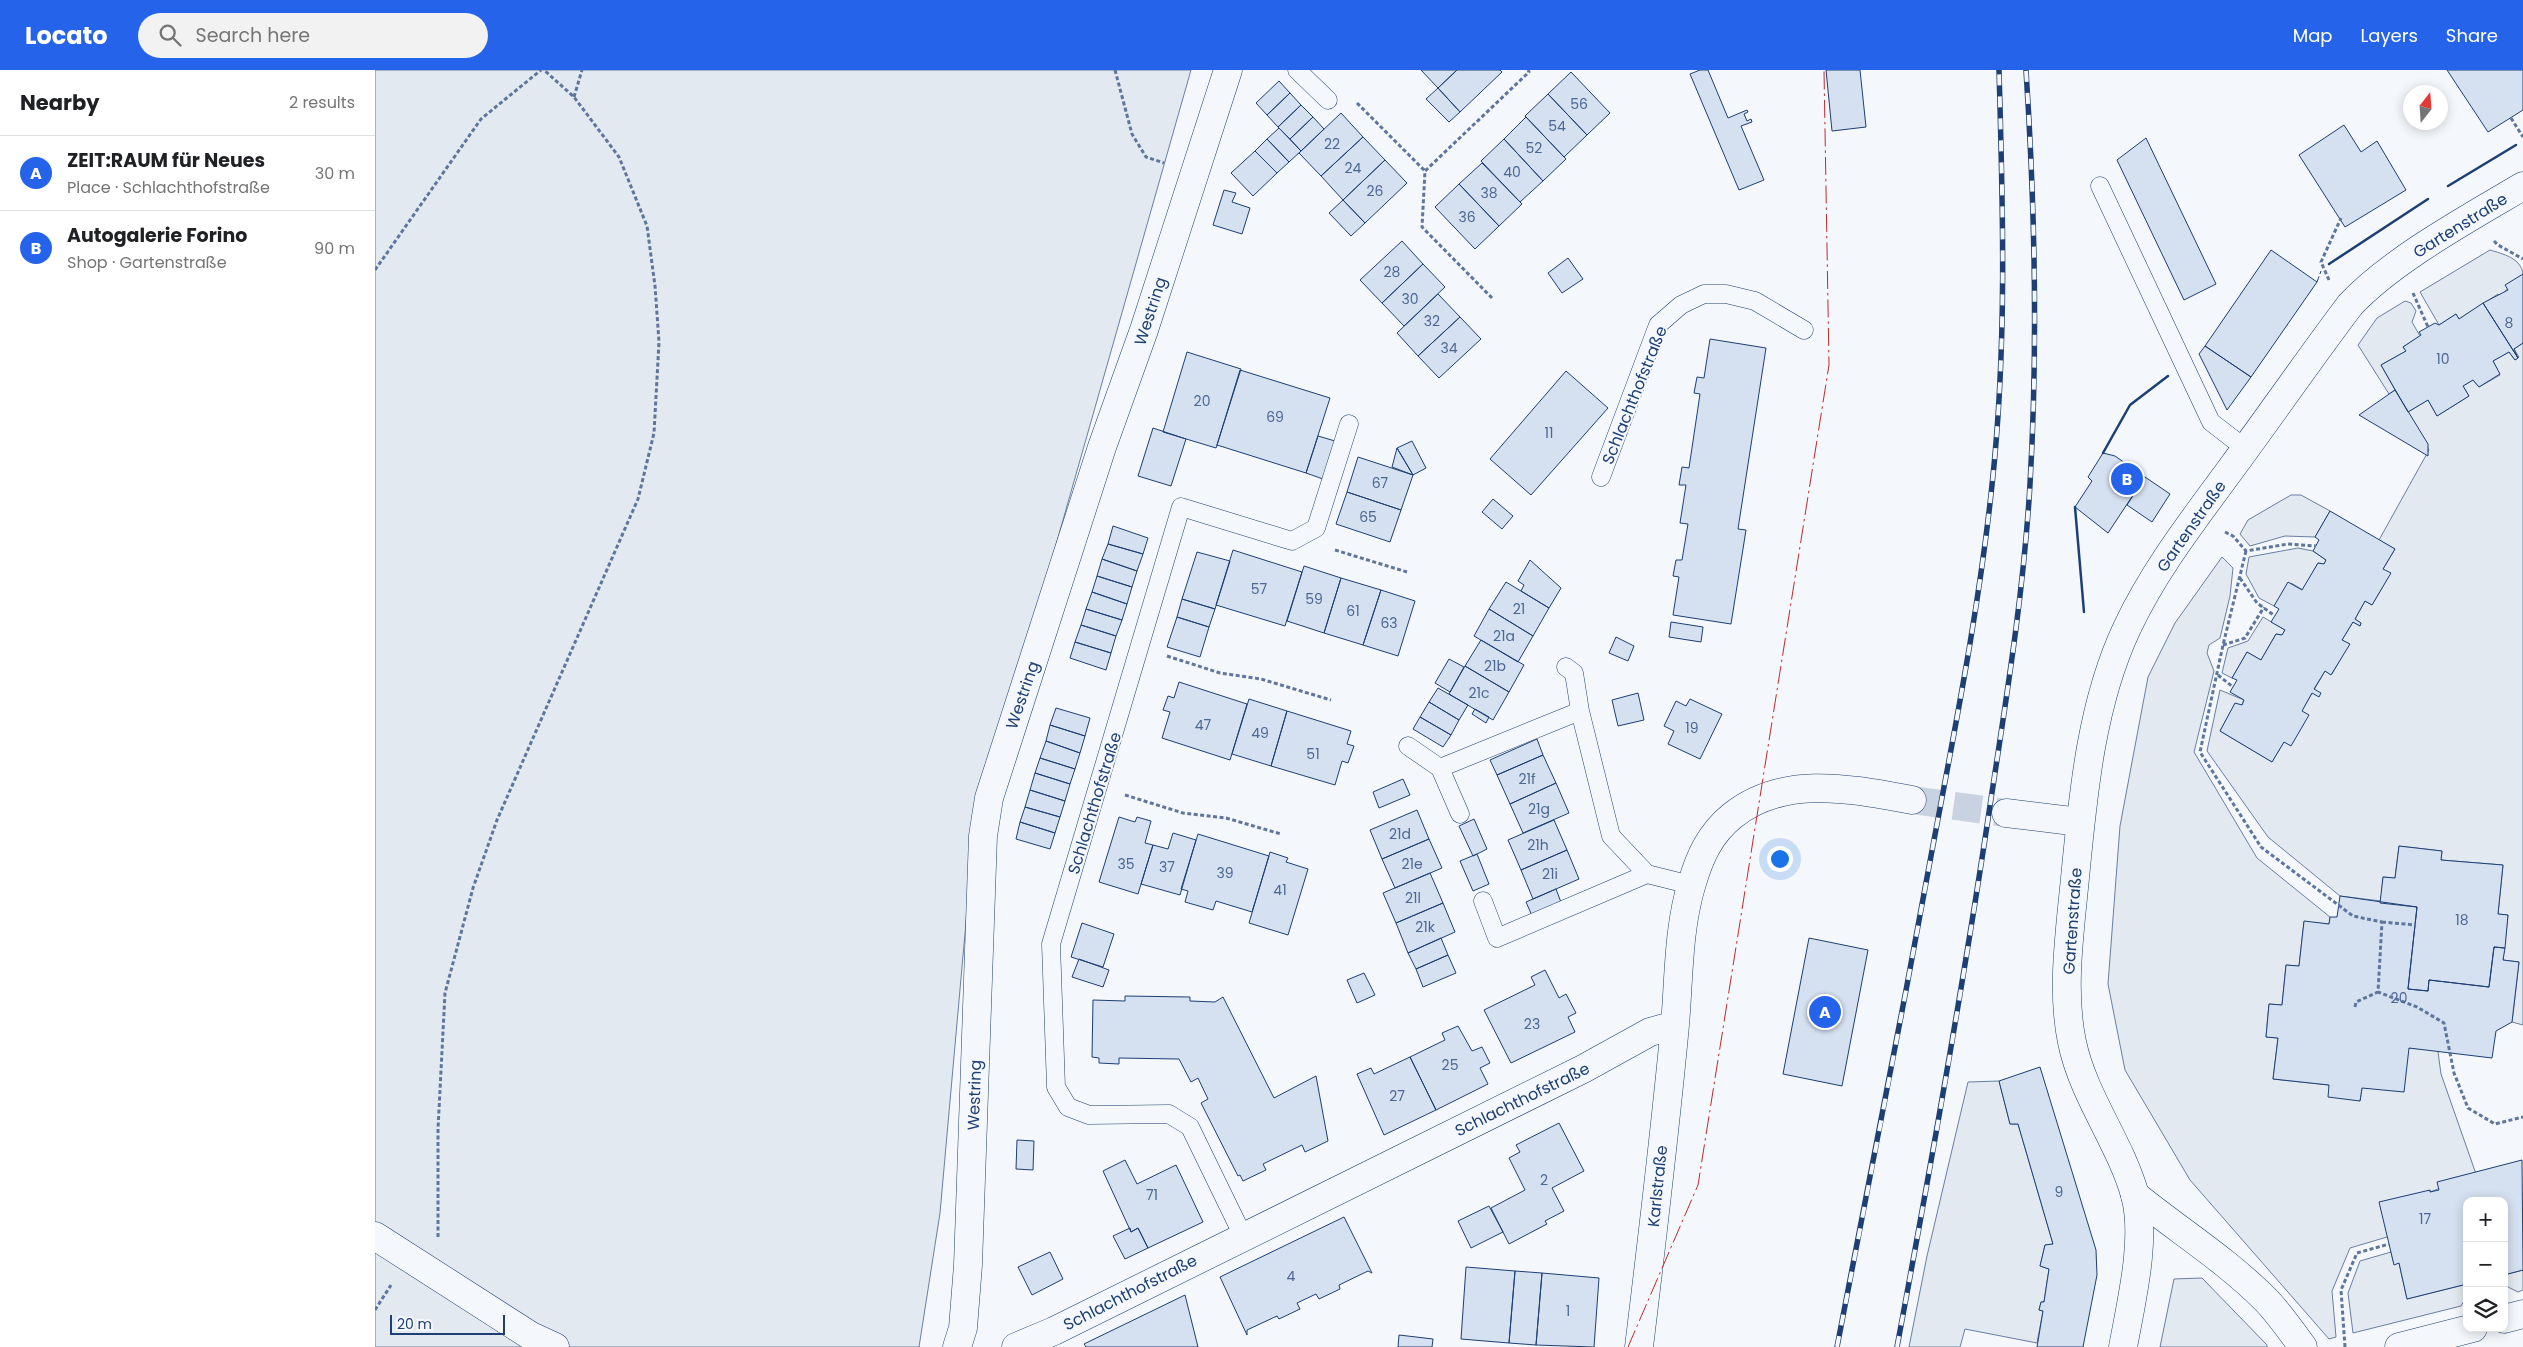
<!DOCTYPE html>
<html lang="en">
<head>
<meta charset="utf-8">
<style>
  :root { --surface:#fff; --page:#f2f2f2; --text:#202124; --muted:#757577; --line:#e0e0e0; --accent:#2563eb }
  body { margin:0; font-family:Poppins,sans-serif; background:var(--page); color:var(--text) }
  .controls { position:absolute; right:15px; bottom:15px; display:grid; overflow:hidden; border-radius:10px; box-shadow:0 2px 12px #0003 }
  .controls button { width:45px; height:45px; display:grid; place-items:center; padding:0; border:0; border-bottom:1px solid var(--line); background:var(--surface); color:var(--text); font:25px sans-serif }
  .compass { position:absolute; left:2028px; top:15px; width:45px; height:45px; border-radius:50%; background:var(--surface); box-shadow:0 2px 12px #0003; rotate:17deg }
  .scale { position:absolute; left:15px; bottom:12px; width:115px; box-sizing:border-box; padding-left:5px; border:2px solid #1d3f73; border-top:0; font-size:14px; line-height:18px; white-space:nowrap; color:#1d3f73; -webkit-text-stroke:4px #f4f7fb; paint-order:stroke }
  .you { position:absolute; left:1404px; top:788px; width:18px; height:18px; margin:-12px; border:4px solid #fff; border-radius:50%; background:#1a73e8; box-shadow:0 0 0 8px #1a73e833 }
  .badge { display:grid; place-items:center; width:32px; height:32px; border-radius:50%; background:var(--accent); color:#fff; font-size:16px; font-weight:700 }
  .pin { position:absolute; translate:-50% -50%; border:2px solid #fff; box-shadow:0 1px 5px #0006 }
  .list { margin:0; padding:0; list-style:none }
  h2 { display:flex; justify-content:space-between; align-items:center; height:65px; margin:0; padding:0 20px; font-size:21px }
  h2 small { font-size:16px; font-weight:400; color:var(--muted) }
  .list li { display:grid; grid-template-columns:32px 1fr auto; gap:15px; align-items:center; box-sizing:border-box; height:75px; padding:0 20px; border-top:1px solid var(--line) }
  .list b { display:block; font-size:19px; white-space:nowrap }
  .list p { margin:0; font-size:16px; white-space:nowrap; color:var(--muted) }
  .list em { font-size:16px; font-style:normal; color:var(--muted) }
  .icon { flex:none; width:28px; height:28px; fill:none; stroke:currentColor; stroke-width:2; stroke-linecap:round; stroke-linejoin:round }
  .map { position:relative; flex:none; width:2148px; height:1277px; overflow:hidden }
  header { display:flex; align-items:center; gap:30px; box-sizing:border-box; height:70px; padding:0 25px; background:var(--accent); color:#fff }
  header strong { font-size:24px }
  nav { display:flex; gap:28px; margin-inline-start:auto; font-size:18px }
  .search { width:350px; height:45px; background:var(--page); display:flex; align-items:center; gap:12px; box-sizing:border-box; padding:0 18px; border-radius:28px; color:var(--muted); font-size:19px }
  main { display:flex }
  aside { flex:1; background:var(--surface) }
  .map>svg:first-child { display:block }
</style>
</head>
<body>
<header>
<strong>Locato</strong>
<div class="search"><svg class="icon" aria-label="search" viewBox="0 0 24 24"><circle cx="10" cy="10" r="6"/><path d="M15 15l6 6"/></svg>Search here</div>
<nav><a>Map</a><a>Layers</a><a>Share</a></nav>
</header>
<main>
<aside>
<h2>Nearby<small>2 results</small></h2>
<ul class="list">
<li><span class="badge">A</span><div><b>ZEIT:RAUM für Neues</b><p>Place · Schlachthofstraße</p></div><em>30 m</em></li>
<li><span class="badge">B</span><div><b>Autogalerie Forino</b><p>Shop · Gartenstraße</p></div><em>90 m</em></li>
</ul>
</aside>
<div class="map">
<svg width="2148" height="1277" viewBox="0 0 2148 1277">
  <rect width="100%" height="100%" fill="#f4f7fb"/>
  <path fill="#e3e9f0" stroke="#687fa3" d="M0,0H816L599,763L565,1143L544,1277H0Z
    M2115,180C2128,184 2146,188 2148,204L2125,226L2123,224L2084,249L2081,244L2064,255L2045,222Z
    M2030,231L2036,233L2041,241L2037,252L2045,266L2028,277L2031,281L2006,295L2020,320L2014,324L1983,275L2002,248Z
    M2148,273V955L2137,952L2144,892L2128,890L2133,845L2123,844L2128,795L2066,790L2067,781L2024,776L2020,808L2008,807L2006,831L1965,826L1893,767L1832,681L1845,620L1869,630L1867,635L1860,634L1845,661L1897,692L1950,601L1957,604L1974,574L1967,570L1978,552L1985,556L1986,553L1980,549L1990,531L1997,535L2015,504L2008,499L2020,479L2004,470L2054,380L2033,342L2053,330L2062,346L2094,326L2088,316L2098,310L2104,317L2125,305L2118,291L2134,282L2140,290L2144,287L2139,279Z
    M1916,425H1926L1955,441L1940,467L1910,466L1875,476L1865,464L1873,450Z
    M1923,478L1938,481L1951,490L1949,494L1943,493L1928,520L1916,513L1899,536L1884,528L1871,504L1874,487Z
    M1847,487L1858,498L1855,526L1845,568L1834,575L1832,583L1839,601L1819,682L1882,788L1955,847L1954,854L1929,852L1924,896L1911,895L1907,935L1894,934L1891,967L1903,968L1898,1009L1954,1015L1985,1031L1987,1018L2034,978L2046,979L2060,960L2066,1004L2101,1104L2055,1122V1120L2012,1167L1975,1178L1957,1221L1961,1267L1954,1269L1815,1110L1750,1000L1733,914L1745,756L1773,607L1800,553Z
    M1888,547L1910,560L1907,565L1901,564L1886,590L1872,582L1857,608L1847,603L1853,578L1873,571Z
    M1624,1011L1635,1054H1643L1678,1174L1670,1175L1665,1196L1674,1199L1669,1232H1666L1664,1240L1668,1241L1662,1273L1590,1259L1585,1277H1534L1552,1186L1593,1012Z
    M2016,1182L2019,1194L2024,1193L2032,1229L2092,1214V1226L2086,1236L1978,1263L1973,1223L1985,1191Z
    M2148,1200V1220L2143,1222L2129,1215V1205Z
    M1827,1208L1892,1275V1277H1785L1799,1209Z"/>
  <path fill="#d5e0f0" stroke="#1d3f73" d="M1046,0H1082L1063,18Z
    M1082,0H1125L1127,2L1085,42L1063,18Z
    M1325,0H1333L1353,48L1372,40L1373,42L1369,44L1372,51L1376,49L1377,52L1366,56L1389,110L1364,120L1315,4Z
    M1451,0H1485L1491,57L1457,61Z
    M2072,0H2148V40L2113,62Z
    M1196,2L1235,43L1212,65L1173,24Z
    M904,11L915,23L892,45L881,33Z
    M1063,18L1085,42L1074,52L1051,29Z
    M915,23L926,35L903,57L892,45Z
    M1173,24L1212,65L1189,87L1150,46Z
    M926,35L938,47L915,69L903,57Z
    M966,43L988,67L946,106L924,83Z
    M938,47L949,59L926,81L915,69Z
    M1151,47L1191,89L1168,111L1129,69Z
    M1969,55L1986,82L2002,71L2031,120L1970,157L1924,85Z
    M904,58L926,81L914,92L892,69Z
    M988,67L1010,90L968,130L946,106Z
    M1771,68L1841,214L1809,230L1742,90Z
    M892,69L914,92L902,103L880,81Z
    M1129,69L1168,111L1145,132L1106,91Z
    M880,81L902,103L878,126L856,103Z
    M1010,90L1032,113L990,153L968,130Z
    M1107,93L1147,134L1124,156L1084,114Z
    M1084,114L1124,156L1100,179L1060,137Z
    M849,120L861,123L857,132L875,138L867,164L838,155Z
    M968,130L990,153L976,166L954,143Z
    M1027,171L1048,194L1007,233L985,210Z
    M1896,180L1942,212L1876,307L1830,276Z
    M1193,188L1208,209L1187,223L1173,203Z
    M1048,194L1070,217L1029,256L1007,233Z
    M2148,204V273L2139,279L2143,288L2108,233L2133,220L2130,215Z
    M1063,224L1085,247L1043,286L1022,263Z
    M2108,233L2143,288L2140,290L2134,282L2118,291L2125,304L2104,317L2098,310L2088,316L2094,326L2062,346L2053,330L2033,342L2006,295L2031,281L2028,277L2046,265L2044,262L2060,253L2064,255L2081,244L2084,249Z
    M1085,247L1106,269L1064,308L1043,286Z
    M1335,269L1391,278L1363,459L1371,460L1356,554L1298,545L1304,507L1298,506L1301,490H1307L1313,454L1305,453L1311,415H1304L1307,397L1314,398L1325,324L1319,323L1322,307L1329,308Z
    M1830,276L1876,307L1852,340L1824,284Z
    M812,282L866,299L841,378L788,362Z
    M865,300L955,328L931,403L842,375Z
    M1191,301L1233,338L1156,425L1115,389Z
    M2020,320L2053,374V386L1984,345Z
    M778,358L811,369L796,416L763,406Z
    M943,366L960,371L948,409L931,403Z
    M1037,371L1051,398L1038,405L1022,378Z
    M1022,378L1038,405L1017,397Z
    M1728,383L1740,386L1770,407L1733,463L1700,437L1717,411L1713,407Z
    M983,387L1038,405L1026,440L972,422Z
    M1770,407L1795,424L1777,452L1752,435Z
    M972,422L1026,440L1015,472L961,454Z
    M1118,429L1138,446L1127,459L1107,442Z
    M1955,441L2020,479L2008,499L2016,503L1997,535L1990,531L1980,549L1986,553L1985,556L1978,552L1967,570L1975,574L1956,605L1950,601L1939,619L1946,623L1944,627L1937,623L1927,641L1934,645L1916,676L1909,672L1897,692L1845,661L1860,633L1867,635L1869,630L1855,622L1862,610L1857,608L1872,582L1886,590L1901,564L1907,565L1910,560L1896,552L1904,539L1899,536L1913,512L1927,520L1943,493L1949,494L1951,490L1938,481L1944,470L1940,467Z
    M738,456L773,468L768,484L733,474Z
    M733,474L768,484L762,501L727,489Z
    M858,480L927,502L910,556L841,535Z
    M822,482L855,491L840,539L807,529Z
    M727,489L762,501L757,517L722,506Z
    M1155,490L1186,518L1174,538L1146,521L1149,515L1143,511Z
    M929,496L966,508L949,563L912,551Z
    M722,506L757,517L752,534L717,522Z
    M966,508L1006,520L988,575L949,563Z
    M1131,512L1174,538L1158,566L1114,539Z
    M1006,520L1040,531L1023,586L988,575Z
    M717,522L752,534L747,550L711,539Z
    M807,529L840,539L834,557L802,547Z
    M711,539L747,550L741,566L706,555Z
    M1114,539L1158,566L1143,592L1099,566Z
    M802,547L834,557L825,587L792,577Z
    M1296,552L1328,557L1326,572L1294,567Z
    M706,555L741,566L736,583L700,572Z
    M1241,567L1259,576L1253,591L1234,583Z
    M1106,570L1149,595L1134,622L1090,596Z
    M700,572L736,583L731,600L695,588Z
    M1074,589L1089,597L1075,622L1060,613Z
    M1090,596L1134,622L1118,650L1074,624Z
    M804,612L872,634L855,690L787,668L795,642L788,640L793,626L799,628Z
    M1063,618L1093,635L1084,650L1054,632Z
    M1263,623L1269,650L1243,656L1237,630Z
    M874,629L912,641L896,696L857,684Z
    M1315,629L1347,644L1325,689L1293,674L1299,661L1289,656L1301,631L1311,636Z
    M1054,632L1084,650L1076,665L1045,647Z
    M681,638L715,648L710,666L675,655Z
    M1100,639L1114,647L1111,653L1097,644Z
    M912,641L976,661L972,674L979,676L973,693L967,691L960,715L896,696Z
    M1045,647L1076,665L1068,677L1038,659Z
    M675,655L710,666L705,683L671,671Z
    M1162,669L1168,685L1122,705L1115,690Z
    M671,671L705,683L700,699L665,688Z
    M1168,685L1181,713L1135,734L1122,705Z
    M665,688L700,699L695,714L660,703Z
    M660,703L695,714L690,731L655,720Z
    M1028,709L1035,725L1004,738L998,722Z
    M1181,713L1194,743L1148,763L1135,734Z
    M655,720L690,731L685,747L650,737Z
    M650,737L685,747L680,763L645,752Z
    M1042,740L1054,769L1007,789L995,760Z
    M744,747L760,752L762,747L776,751L770,773L778,775L763,824L724,812Z
    M1099,749L1112,779L1098,786L1084,756Z
    M1179,750L1192,780L1146,800L1133,770Z
    M645,752L680,763L675,779L641,769Z
    M798,763L821,770L805,825L766,814L778,775L793,779Z
    M823,764L894,786L877,842L841,831L838,840L810,832L813,821L806,819Z
    M1054,769L1067,798L1020,818L1007,789Z
    M2024,776L2067,781L2066,790L2128,795L2123,844L2133,845L2130,878L2119,877L2114,917L2054,910L2053,921L2033,919L2042,837L2005,833L2008,807L2020,808Z
    M1192,780L1204,809L1158,829L1146,800Z
    M895,782L913,788L911,792L933,799L913,865L874,853Z
    M1102,784L1114,814L1098,821L1085,791Z
    M1055,803L1068,833L1021,853L1008,823Z
    M1181,819L1187,835L1158,848L1151,832Z
    M1965,826L2042,837L2033,919L2053,921L2054,910L2114,917L2119,877L2130,878L2128,890L2144,892L2137,952L2121,961L2117,988L2034,978L2029,1022L1987,1018L1985,1031L1953,1027L1954,1015L1898,1009L1903,968L1891,967L1894,934L1907,935L1911,895L1924,896L1929,851L1954,854L1955,847H1962Z
    M1068,833L1080,862L1033,883L1021,853Z
    M707,853L739,864L728,897L696,887Z
    M1066,868L1073,885L1041,899L1033,883Z
    M1434,868L1493,880L1467,1016L1408,1004Z
    M1073,885L1081,903L1048,917L1041,899Z
    M704,889L734,900L728,917L697,907Z
    M1170,900L1184,928L1191,924L1201,943L1193,947L1200,962L1136,993L1109,940L1160,915L1156,907Z
    M989,903L1000,925L982,933L972,910Z
    M750,926L815,927V931L840,932L848,927L899,1028L941,1006L953,1071L930,1082L927,1075L888,1094L891,1100L868,1111L865,1105L863,1106L826,1033L833,1029L823,1008L816,1012L804,989L744,988V994L724,993V988L717,987L718,930L750,931Z
    M1083,956L1097,981L1107,977L1115,993L1105,998L1113,1014L1061,1040L1035,987L1070,970L1067,963Z
    M1035,987L1061,1040L1009,1065L982,1004L996,998L999,1004Z
    M1665,997L1721,1180L1722,1205L1708,1277H1662L1668,1241L1664,1240L1666,1232H1669L1674,1199L1665,1196L1670,1175L1678,1174L1643,1054H1635L1624,1011Z
    M1184,1053L1209,1101L1177,1118L1189,1141L1170,1151L1172,1154L1134,1174L1116,1138L1150,1120L1134,1088L1145,1082L1141,1075Z
    M642,1070L659,1071L658,1100L641,1099Z
    M750,1090L762,1114L801,1095L828,1152L773,1178L763,1158L756,1162L728,1101Z
    M2147,1090L2148,1200L2129,1205V1131H2092V1214L2032,1229L2024,1193L2019,1195L2004,1132L2055,1120V1122L2064,1120L2062,1112Z
    M1114,1136L1128,1162L1096,1178L1083,1151Z
    M969,1147L997,1203L993,1201L964,1215L965,1219L944,1229L941,1224L922,1233L925,1239L904,1249L902,1246L872,1260V1265L845,1207Z
    M755,1158L756,1162L763,1158L773,1178L750,1189L738,1166Z
    M675,1182L688,1209L657,1225L643,1197Z
    M1091,1197L1140,1201L1134,1273L1086,1269Z
    M1140,1201L1167,1203L1161,1275L1134,1273Z
    M1167,1203L1224,1208L1219,1277L1161,1275Z
    M810,1225L823,1277H711L709,1274Z
    M1024,1265L1058,1269L1057,1277H1023Z"/>
  <g fill="none" stroke-linecap="round" stroke-linejoin="round">
    <path stroke="#c9d2e0" stroke-width="28" stroke-dasharray="28 14" stroke-linecap="butt" d="M1537,730L1631,743"/>
    <defs>
      <path id="service" d="M922,0L953,30
        M1725,116L1836,352L1871,379
        M1226,407L1283,255L1306,235L1329,224H1351L1380,231L1429,260
        M1191,597L1199,603L1205,641
        M1033,676L1065,698
        M1085,744L1065,698L1205,641L1236,766L1272,804
        M1108,831L1122,868L1272,804L1316,815
        M868,1166L815,1057L794,1044L714,1045L693,1037L681,1017L676,874L806,437L917,471L941,458L974,354"/>
      <path id="minor" d="M1631,743L1705,752
        M1760,1125C1803,1160 1850,1189 1890,1229C1904,1243 1916,1261 1928,1277
        M0,1166L156,1266L180,1277
        M2129,1249L2148,1244
        M582,1277L588,1258L593,1195L608,766L614,728L727,377L769,260L853,0
        M641,1277L679,1261L1208,999L1275,962L1300,955
        M1264,1277C1277,1170 1290,1062 1300,955C1304,908 1303,858 1317,813C1325,786 1335,764 1357,746C1409,704 1476,719 1537,730
        M2024,1277L2098,1258"/>
      <path id="tertiary" d="M1748,1277C1756,1233 1772,1168 1760,1125C1745,1072 1708,1026 1697,972C1686,920 1695,861 1700,808C1708,725 1716,634 1752,558C1779,500 1820,448 1858,396C1897,343 1935,288 1975,235C2017,190 2094,148 2148,116"/>
    </defs>
    <use href="#service" stroke="#1d3f73" stroke-width="19"/>
    <use href="#minor" stroke="#1d3f73" stroke-width="29"/>
    <use href="#tertiary" stroke="#1d3f73" stroke-width="29"/>
    <path stroke="#5e769c" stroke-width="3" stroke-dasharray="4 2.5" stroke-linecap="butt" d="M740,0L757,64L771,87L789,93
      M199,27L207,0
      M982,33L1050,101
      M2136,48L2148,67
      M2119,171L2123,175L2148,189
      M0,200L106,49L166,0
      M1954,210L1946,192L1966,148
      M2038,223L2053,257
      M1117,228L1047,157L1050,101L1154,2L1153,0
      M1850,462L1858,466L1871,481L1913,474L1941,476
      M960,480L1032,502
      M1871,481L1848,575L1825,682L1886,777L1978,846L2007,852L2003,922L2042,937L2069,953L2079,1003L2093,1038L2120,1054L2148,1047
      M1865,508L1882,533L1900,546
      M1848,575L1870,568L1889,537
      M792,586L845,603L886,609L956,630
      M1843,605L1858,617
      M750,725L808,743L851,748L906,764
      M2007,852L2041,855
      M1980,937L1981,932L2003,922
      M63,1167V1059L70,923L98,818L122,750L263,429L279,363L284,272L280,216L272,156L244,87L199,27L169,0
      M0,1240L16,1215
      M1970,1277L1966,1220L1982,1183L2014,1174"/>
    <use href="#service" stroke="#f4f7fb" stroke-width="18"/>
    <use href="#minor" stroke="#f4f7fb" stroke-width="28"/>
    <use href="#tertiary" stroke="#f4f7fb" stroke-width="28"/>
    <defs>
      <path id="rail" d="M1462,1277C1494,1114 1526,950 1556,786C1579,663 1604,540 1617,415C1632,278 1628,138 1624,0
        M1522,1277C1556,1095 1589,912 1616,729C1632,624 1649,519 1655,414C1663,276 1660,138 1651,0"/>
    </defs>
    <use href="#rail" stroke="#1d3f73" stroke-width="5.5"/>
    <use href="#rail" stroke="#f4f7fb" stroke-width="4" stroke-dasharray="11" stroke-linecap="butt"/>
    <path stroke="#1d3f73" stroke-width="1" stroke-dasharray="6 2.5" stroke-linecap="butt" d="M1942,212L1946,201"/>
    <path stroke="#1d3f73" stroke-width="2.5" d="M2073,116L2141,75
      M1954,194L2053,129
      M1728,383L1755,335L1793,306
      M1700,437L1709,542"/>
    <path stroke="#c62828" stroke-width="1" stroke-dasharray="18 4 2.5 4" stroke-linecap="butt" d="M1253,1277L1323,1115L1454,295L1449,0"/>
  </g>
  <g text-anchor="middle" stroke-width="4" stroke-linejoin="round" paint-order="stroke">
    <g font-size="14" fill="#4b6792">
      <text x="1204" y="39">56</text>
      <text x="1182" y="61">54</text>
      <text x="957" y="79">22</text>
      <text x="1159" y="83">52</text>
      <text x="978" y="103">24</text>
      <text x="1137" y="107">40</text>
      <text x="1000" y="126">26</text>
      <text x="1114" y="128">38</text>
      <text x="1092" y="152">36</text>
      <text x="1017" y="207">28</text>
      <text x="1035" y="234">30</text>
      <text x="1057" y="256">32</text>
      <text x="2134" y="258">8</text>
      <text x="1074" y="283">34</text>
      <text x="2068" y="294">10</text>
      <text x="827" y="336">20</text>
      <text x="900" y="352">69</text>
      <text x="1174" y="368">11</text>
      <text x="1005" y="418">67</text>
      <text x="993" y="452">65</text>
      <text x="884" y="524">57</text>
      <text x="939" y="534">59</text>
      <text x="1144" y="544">21</text>
      <text x="978" y="546">61</text>
      <text x="1014" y="558">63</text>
      <text x="1129" y="571">21a</text>
      <text x="1120" y="601">21b</text>
      <text x="1104" y="628">21c</text>
      <text x="828" y="660">47</text>
      <text x="1317" y="663">19</text>
      <text x="885" y="668">49</text>
      <text x="938" y="689">51</text>
      <text x="1152" y="714">21f</text>
      <text x="1164" y="744">21g</text>
      <text x="1025" y="769">21d</text>
      <text x="1163" y="780">21h</text>
      <text x="751" y="799">35</text>
      <text x="1037" y="799">21e</text>
      <text x="792" y="802">37</text>
      <text x="850" y="808">39</text>
      <text x="1175" y="809">21i</text>
      <text x="905" y="825">41</text>
      <text x="1038" y="833">21l</text>
      <text x="2087" y="855">18</text>
      <text x="1050" y="862">21k</text>
      <text x="2024" y="933">20</text>
      <text x="1157" y="959">23</text>
      <text x="1075" y="1000">25</text>
      <text x="1022" y="1031">27</text>
      <text x="1169" y="1115">2</text>
      <text x="1684" y="1127">9</text>
      <text x="777" y="1130">71</text>
      <text x="2050" y="1154">17</text>
      <text x="916" y="1211">4</text>
      <text x="1193" y="1246">1</text>
    </g>
    <g font-size="16" fill="#1d3f73" stroke="#f4f7fb">
      <text transform="translate(2085 155) rotate(-32)" y="6">Gartenstraße</text>
      <text transform="translate(775 241) rotate(-72)" y="6">Westring</text>
      <text transform="translate(1259 325) rotate(-68)" y="6">Schlachthofstraße</text>
      <text transform="translate(1816 456) rotate(-55)" y="6">Gartenstraße</text>
      <text transform="translate(647 625) rotate(-71)" y="6">Westring</text>
      <text transform="translate(719 733) rotate(-73)" y="6">Schlachthofstraße</text>
      <text transform="translate(1697 851) rotate(-86)" y="6">Gartenstraße</text>
      <text transform="translate(599 1025) rotate(-88)" y="6">Westring</text>
      <text transform="translate(1147 1029) rotate(-26)" y="6">Schlachthofstraße</text>
      <text transform="translate(1282 1116) rotate(-84)" y="6">Karlstraße</text>
      <text transform="translate(755 1222) rotate(-27)" y="6">Schlachthofstraße</text>
    </g>
  </g>
</svg>
<div class="controls">
<button>+</button>
<button>−</button>
<button><svg class="icon" aria-label="layers" viewBox="0 0 24 24"><path d="M12 4l9 5-9 5-9-5zM3 14l9 5 9-5"/></svg></button>
</div>
<svg class="compass" viewBox="-18 -18 36 36"><path d="M0-13l5 13h-10z" fill="#e53935"/><path d="M0 13l5-13h-10z" fill="#757577"/></svg>
<div class="scale">20 m</div>
<div class="you"></div>
<div class="pin badge" style="left:1450px;top:942px">A</div>
<div class="pin badge" style="left:1752px;top:409px">B</div>
</div>
</main>
</body>
</html>
